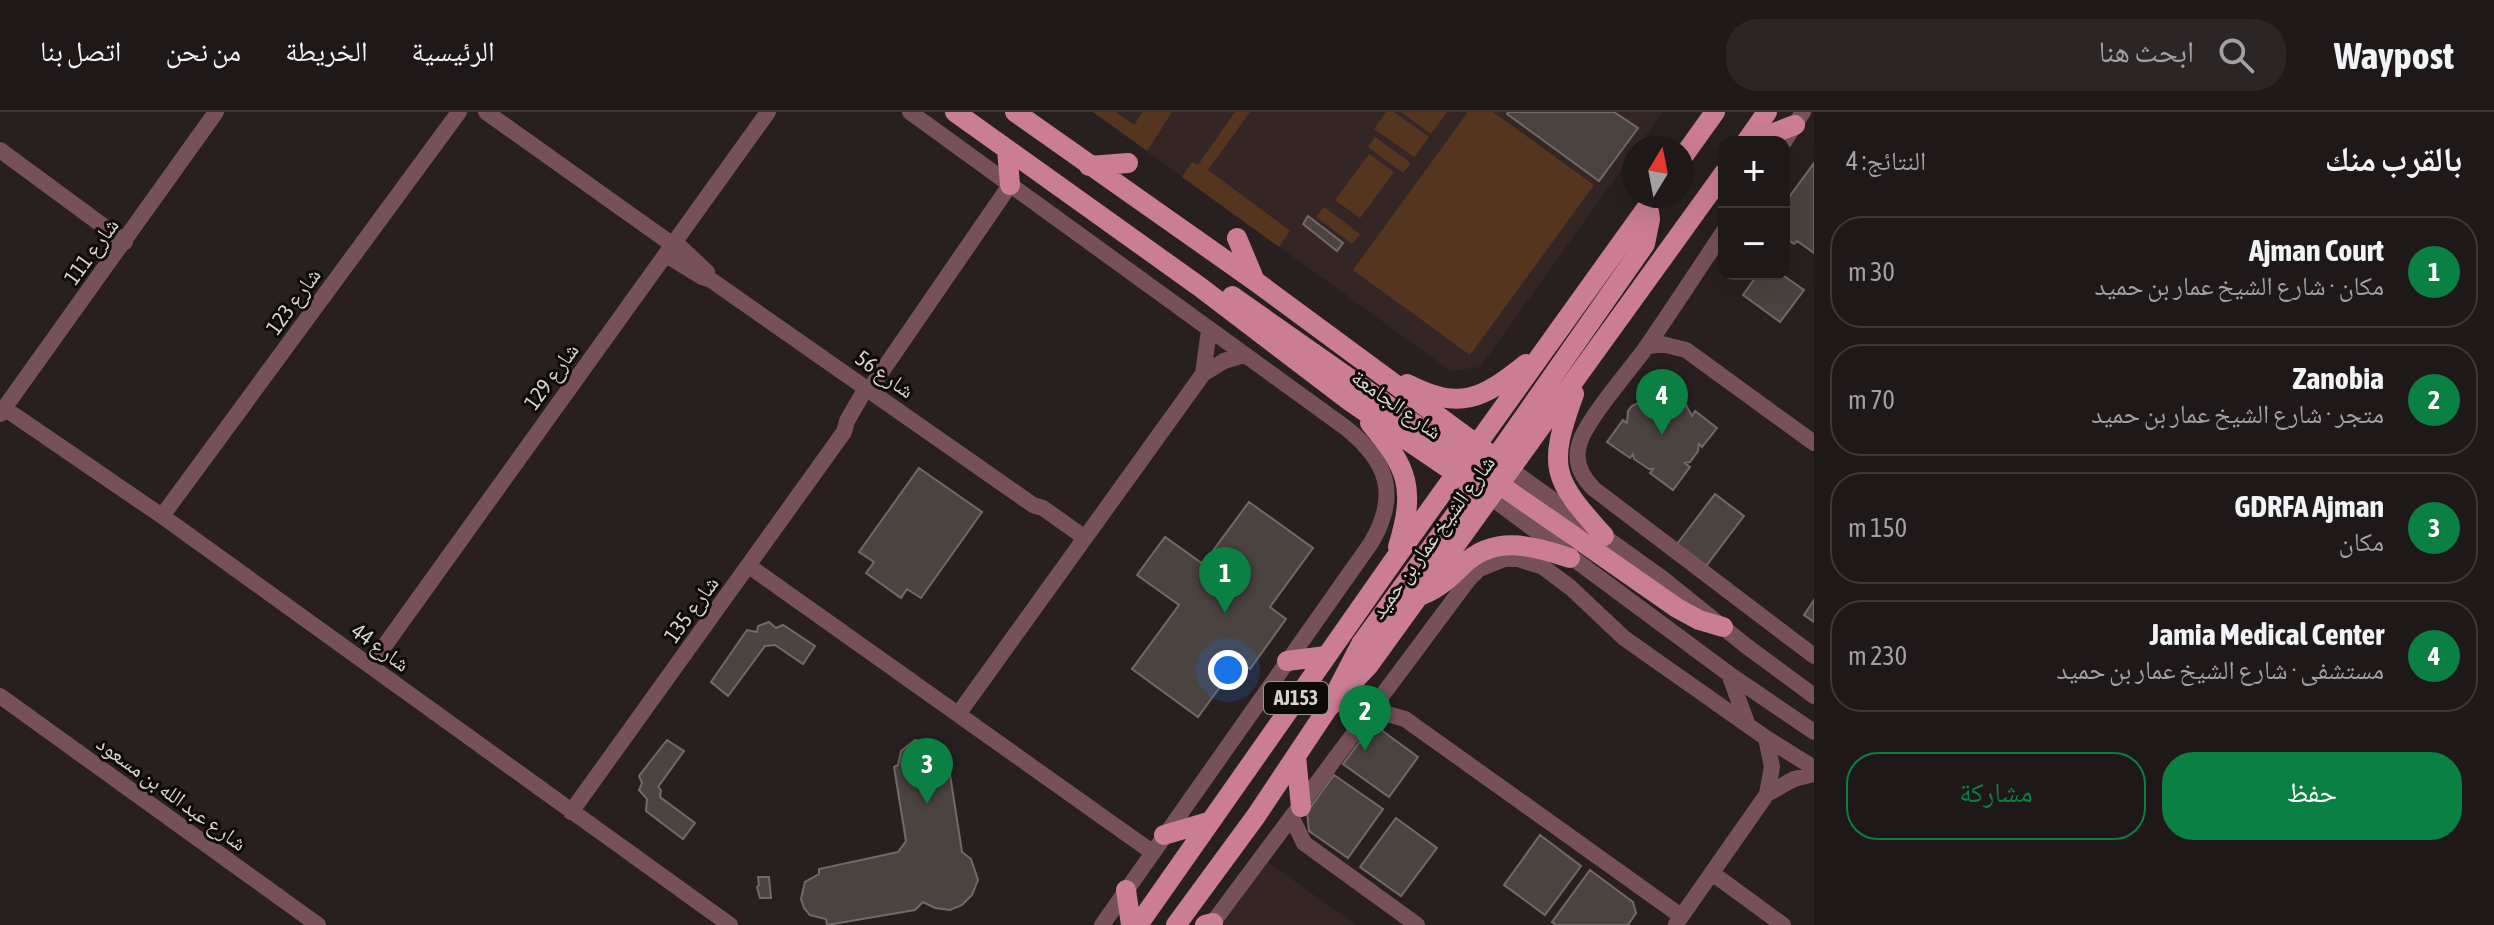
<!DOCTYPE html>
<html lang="ar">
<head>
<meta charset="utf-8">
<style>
  :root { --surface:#1e1818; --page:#2b2525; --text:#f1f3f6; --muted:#a1a0a2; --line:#3c3737; --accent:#0b8043 }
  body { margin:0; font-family:"Asap Condensed","Noto Naskh Arabic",sans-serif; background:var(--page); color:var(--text); direction:rtl }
  .controls { position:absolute; right:24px; top:24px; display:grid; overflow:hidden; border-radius:16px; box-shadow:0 8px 32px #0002 }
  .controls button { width:72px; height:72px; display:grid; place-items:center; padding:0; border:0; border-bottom:2px solid var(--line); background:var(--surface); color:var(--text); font:40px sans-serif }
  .compass { position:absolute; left:1622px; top:24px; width:72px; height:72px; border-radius:50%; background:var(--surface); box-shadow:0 8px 32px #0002; rotate:10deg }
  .you { position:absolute; left:1228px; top:558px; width:28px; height:28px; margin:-20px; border:6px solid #fff; border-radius:50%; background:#1a73e8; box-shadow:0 0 0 12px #1a73e833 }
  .badge { display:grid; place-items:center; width:52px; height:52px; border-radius:50%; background:var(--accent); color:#fff; font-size:26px; font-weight:700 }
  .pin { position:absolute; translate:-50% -66px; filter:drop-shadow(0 2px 4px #0008) }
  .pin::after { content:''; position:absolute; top:42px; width:28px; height:24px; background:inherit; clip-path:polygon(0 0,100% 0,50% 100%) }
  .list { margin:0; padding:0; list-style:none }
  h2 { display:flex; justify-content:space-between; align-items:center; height:104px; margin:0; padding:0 32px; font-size:34px }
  h2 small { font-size:26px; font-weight:400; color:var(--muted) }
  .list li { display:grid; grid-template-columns:52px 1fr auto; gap:24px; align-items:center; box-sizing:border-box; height:112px; margin:0 16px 16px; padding:0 16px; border:2px solid var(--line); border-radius:32px }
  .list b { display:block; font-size:30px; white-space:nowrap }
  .list p { margin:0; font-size:26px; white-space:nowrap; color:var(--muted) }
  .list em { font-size:26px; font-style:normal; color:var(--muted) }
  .actions { display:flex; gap:16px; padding:24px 32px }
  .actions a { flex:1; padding:18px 0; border:2px solid var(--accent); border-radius:32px; text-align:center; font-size:28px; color:var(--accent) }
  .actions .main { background:var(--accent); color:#fff }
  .icon { flex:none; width:44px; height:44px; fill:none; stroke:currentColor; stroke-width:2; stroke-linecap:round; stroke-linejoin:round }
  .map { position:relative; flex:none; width:1814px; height:813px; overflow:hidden; direction:ltr }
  header { display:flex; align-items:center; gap:48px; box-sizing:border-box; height:112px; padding:0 40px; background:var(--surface); border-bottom:2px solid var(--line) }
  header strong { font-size:38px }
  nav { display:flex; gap:44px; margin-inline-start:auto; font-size:28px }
  .search { width:560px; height:72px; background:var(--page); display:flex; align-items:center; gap:20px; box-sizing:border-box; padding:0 28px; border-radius:32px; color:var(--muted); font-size:30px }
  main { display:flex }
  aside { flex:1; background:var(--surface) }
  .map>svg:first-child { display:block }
</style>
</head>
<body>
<header>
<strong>Waypost</strong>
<div class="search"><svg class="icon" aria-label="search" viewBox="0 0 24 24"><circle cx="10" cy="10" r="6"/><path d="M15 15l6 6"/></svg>ابحث هنا</div>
<nav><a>الرئيسية</a><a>الخريطة</a><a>من نحن</a><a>اتصل بنا</a></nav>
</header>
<main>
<aside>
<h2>بالقرب منك<small>النتائج: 4</small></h2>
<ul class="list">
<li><span class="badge">1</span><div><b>Ajman Court</b><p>مكان · شارع الشيخ عمار بن حميد</p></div><em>30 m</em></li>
<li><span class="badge">2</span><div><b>Zanobia</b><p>متجر · شارع الشيخ عمار بن حميد</p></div><em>70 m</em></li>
<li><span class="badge">3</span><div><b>GDRFA Ajman</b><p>مكان</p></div><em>150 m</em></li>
<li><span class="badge">4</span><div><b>Jamia Medical Center</b><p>مستشفى · شارع الشيخ عمار بن حميد</p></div><em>230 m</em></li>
</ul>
<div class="actions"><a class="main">حفظ</a><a>مشاركة</a></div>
</aside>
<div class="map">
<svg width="1814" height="813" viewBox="0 0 1814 813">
  <rect width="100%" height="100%" fill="#282020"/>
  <path fill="#352626" d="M1093,0H1663L1637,36H1634V40L1480,255L1451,259Z
    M1266,749L1356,813H1219Z"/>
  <path fill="#54361f" d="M1093,0H1116L1134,13L1143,0H1172L1147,39Z
    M1235,0H1250L1208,58L1290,119L1279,135L1182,65L1192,50L1198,53Z
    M1386,0H1394L1429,25L1414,45L1374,17Z
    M1401,0H1447L1431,22Z
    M1468,0H1493L1594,73L1470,243L1353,158Z
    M1375,25L1411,51L1403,61L1368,35Z
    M1369,42L1394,60L1360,106L1335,88Z
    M1324,95L1360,122L1352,132L1316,105Z"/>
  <path fill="#4b4340" stroke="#726967" stroke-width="2" d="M1508,0H1614L1638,16L1599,69L1507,2Z
    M1814,51V141L1797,129L1794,132L1784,125V115L1788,110L1784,107V92Z
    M1308,104L1343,131L1337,139L1303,112Z
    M1758,162H1781L1804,178L1780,210L1743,183Z
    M1653,266L1673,281L1670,285L1686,293L1692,304L1695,299L1717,316L1702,335L1699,332L1698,339L1690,350L1685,351L1690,355L1673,378L1650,361L1653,357H1649L1634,347L1633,342L1630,346L1607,330L1623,308L1627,311L1628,299L1632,294L1640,290L1637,287Z
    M919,356L982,400L921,486L907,477L901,486L866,461L874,450L859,440Z
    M1715,382L1744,404L1706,454L1677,432Z
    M1249,390L1313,436L1270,495L1286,507L1250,557L1239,549L1198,605L1132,557L1179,493L1137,463L1165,425L1203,452Z
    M1814,488V510L1804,503Z
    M769,510L776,516L783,513L815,534L803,552L775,533L765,534L728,584L711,570L747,518L757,520L758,514Z
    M1373,612L1418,645L1389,685L1343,652Z
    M667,628L684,639L658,675L661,678L660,685L695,711L683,727L646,699L647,687L639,678L642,671L639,664Z
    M915,628L932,632L941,645L947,643L962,740L971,747L978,768L972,783L962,793L950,798L935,796L923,790L915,798L827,813L826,807L810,803L804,796L801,787L805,770L819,762V757L898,740L906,729L894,655L898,653L901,639Z
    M1334,663L1383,697L1348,746L1309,719L1307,700Z
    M1396,706L1437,736L1401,784L1360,755Z
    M1540,723L1581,754L1545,803L1504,773Z
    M1590,758L1633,790L1636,801L1628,813H1556L1552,810Z
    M758,765H769L771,786H760L757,775L759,773Z"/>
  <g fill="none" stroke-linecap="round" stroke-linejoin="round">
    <path stroke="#76515b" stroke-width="16" d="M486,0L673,133
      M910,0L1346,316C1387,349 1400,382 1371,431L1102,813
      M1784,30L1803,0
      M0,38L125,130
      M1724,119C1698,158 1672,198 1645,237C1629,259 1585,309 1579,333C1574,350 1582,365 1594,377L1814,544
      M675,130L707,160
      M666,143L702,165L711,168L1033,393L1043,396L1085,426
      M1646,235L1662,232L1686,238L1814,331
      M1203,262L1209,218
      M869,278L1010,73
      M4,296L162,404L730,813
      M0,302L216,0
      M1510,357L1662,466L1745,533L1814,584
      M1489,384L1729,562L1814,620
      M162,404L459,0
      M749,454L1152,740
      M370,554L768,0
      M1729,562L1747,611
      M0,584L318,813
      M959,601L1203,262L1224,249L1244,243
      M1367,603L1384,601L1405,607L1681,804
      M1767,682L1794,667L1814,662
      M571,700L844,320L847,309L866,276
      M1292,706L1304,731L1417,813
      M1712,761L1783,813
      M1676,812L1767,682L1772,655L1766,626
      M1211,813L1469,467L1479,457L1504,447H1518L1543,455L1571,476L1624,526L1766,626L1814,656"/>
    <path stroke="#cb7d95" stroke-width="20" d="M955,0L1200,175L1351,290L1489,384
      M1015,0L1255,169L1510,357
      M1746,30L1767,0
      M1749,30L1795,13
      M1007,37L1010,73
      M1682,46L1715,0
      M1089,54L1128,51
      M1237,126L1255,169
      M1232,184L1467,349L1488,357H1510
      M1407,272C1460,299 1482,287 1526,252
      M1574,282C1547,356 1552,366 1604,424
      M1370,311C1408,356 1416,376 1398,435
      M1489,355L1645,132L1650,107L1648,93
      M1489,365L1677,496L1699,508L1723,515
      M1422,483C1439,476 1450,466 1463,453C1495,422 1532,434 1570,446
      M1287,549L1326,544
      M1335,582L1361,532L1458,399L1479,361
      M1296,644L1301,695
      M1164,723L1208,710
      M1126,778L1131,813
      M1138,813L1394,448L1655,84
      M1176,813L1256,704L1328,596L1369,553L1724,61
      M1205,813L1213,811"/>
  </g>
  <g text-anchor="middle" stroke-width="6" stroke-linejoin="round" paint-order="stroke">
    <rect fill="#0e0a0a" stroke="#9b9696" stroke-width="2" x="1264" y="570" width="64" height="32" rx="6"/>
    <g font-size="20" font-weight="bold" fill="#d8d2d2">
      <text x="1296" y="593">AJ153</text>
    </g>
    <g font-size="22" fill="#d8d2d2" stroke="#0e0a0a">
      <text transform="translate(91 139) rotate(-54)" y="8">شارع 111</text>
      <text transform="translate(293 189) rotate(-54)" y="8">شارع 123</text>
      <text transform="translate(885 262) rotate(35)" y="8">شارع 56</text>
      <text transform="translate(551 264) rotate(-54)" y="8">شارع 129</text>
      <text transform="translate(1397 292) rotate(35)" y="8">شارع الجامعة</text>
      <text transform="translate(1432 425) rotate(-54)" y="8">شارع الشيخ عمار بن حميد</text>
      <text transform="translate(691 497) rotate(-54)" y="8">شارع 135</text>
      <text transform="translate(381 535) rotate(36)" y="8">شارع 44</text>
      <text transform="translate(172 681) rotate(36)" y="8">شارع عبد الله بن مسعود</text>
    </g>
  </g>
</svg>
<div class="controls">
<button>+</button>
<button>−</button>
</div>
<svg class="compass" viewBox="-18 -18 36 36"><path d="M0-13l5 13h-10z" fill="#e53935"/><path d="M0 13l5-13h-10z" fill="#a1a0a2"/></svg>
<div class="you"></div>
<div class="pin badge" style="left:1225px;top:501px">1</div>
<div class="pin badge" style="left:1365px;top:639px">2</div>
<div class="pin badge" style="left:927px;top:692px">3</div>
<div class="pin badge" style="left:1662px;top:323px">4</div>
</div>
</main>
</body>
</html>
